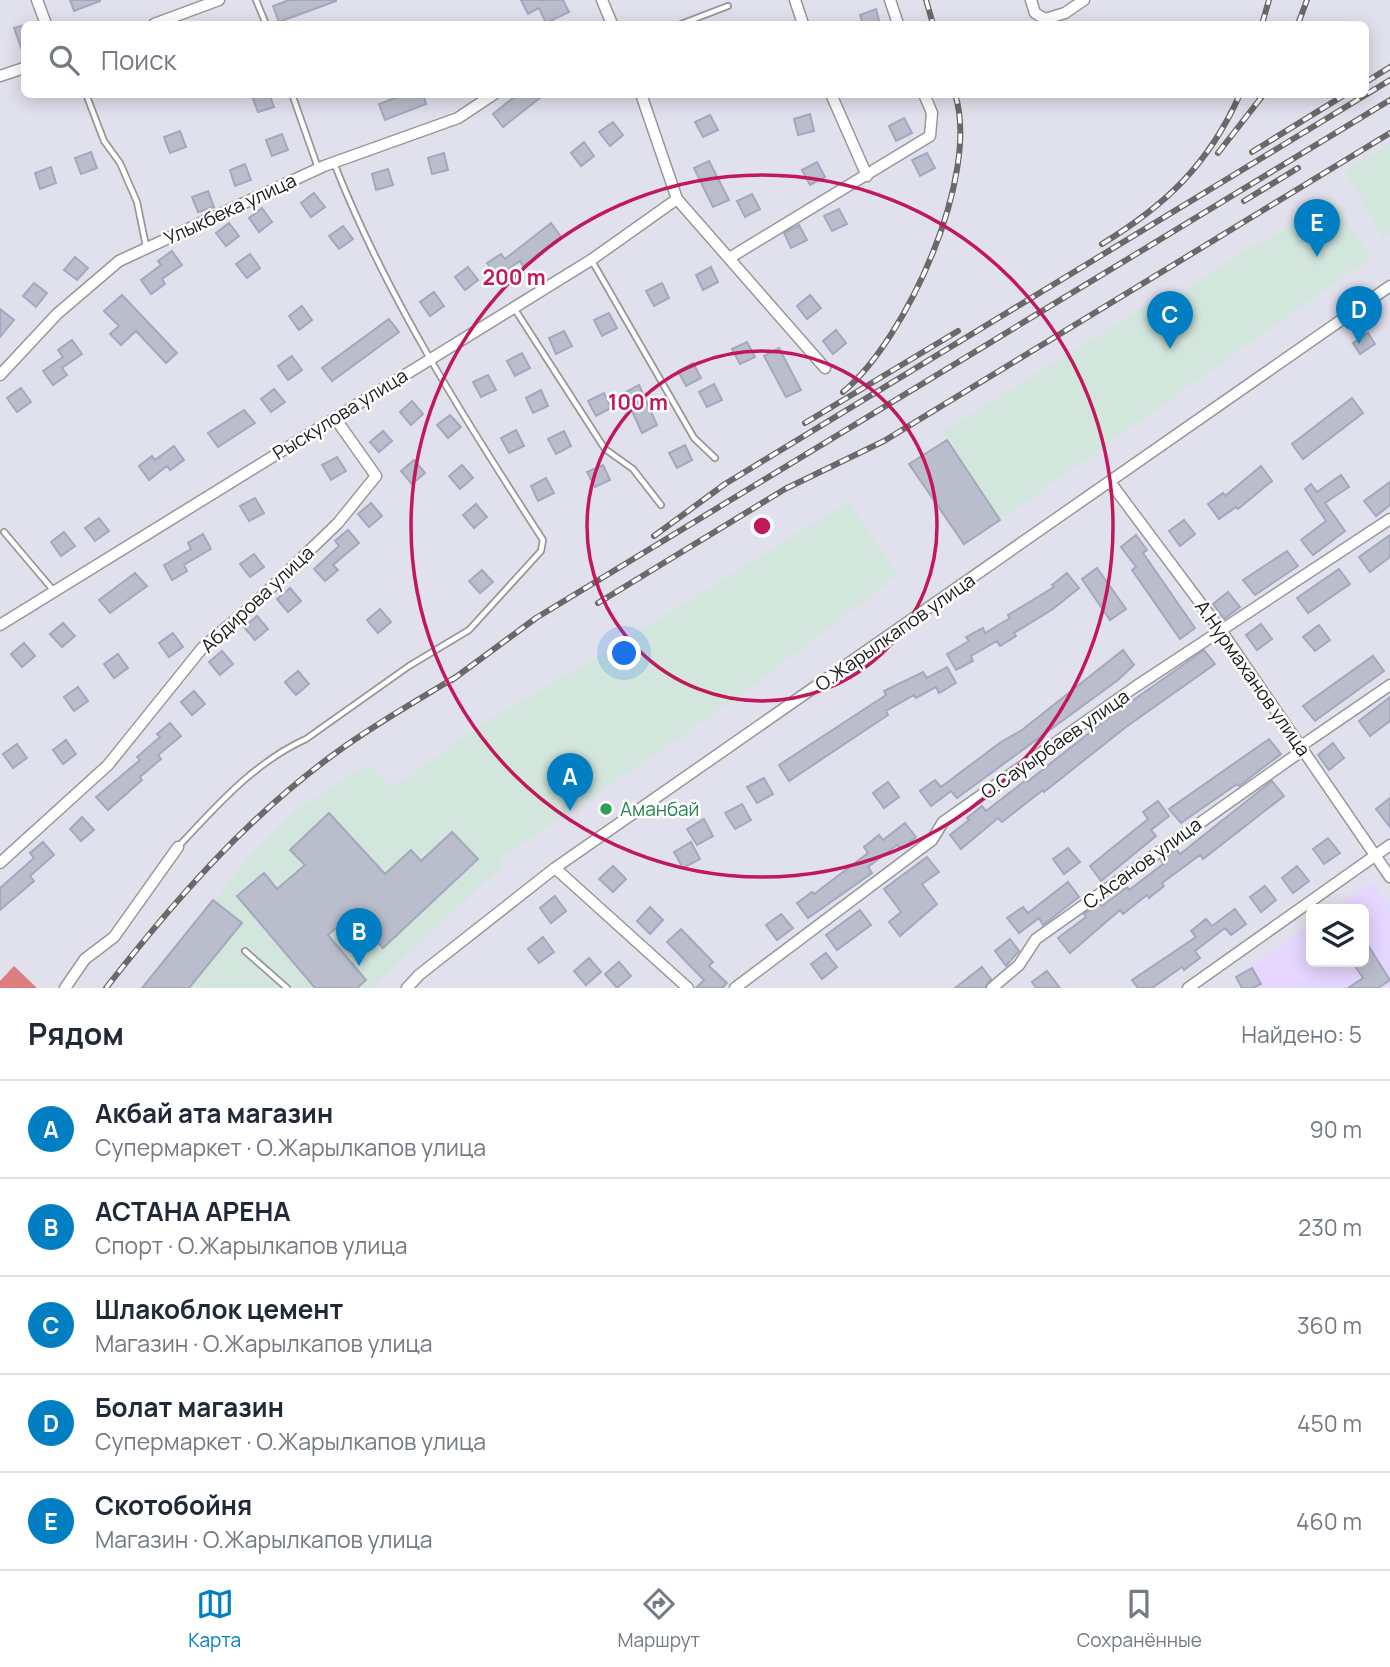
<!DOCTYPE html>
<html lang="ru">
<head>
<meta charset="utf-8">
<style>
  :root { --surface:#fff; --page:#f6f6f7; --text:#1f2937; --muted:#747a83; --line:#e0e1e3; --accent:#027ec3 }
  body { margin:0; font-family:Manrope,sans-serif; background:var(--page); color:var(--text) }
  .controls { position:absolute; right:21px; bottom:21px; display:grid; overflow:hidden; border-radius:10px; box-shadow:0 4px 18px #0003 }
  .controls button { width:63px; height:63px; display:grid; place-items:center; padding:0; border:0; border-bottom:2px solid var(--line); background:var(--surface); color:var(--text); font:35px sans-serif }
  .you { position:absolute; left:625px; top:654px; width:24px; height:24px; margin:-18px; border:5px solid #fff; border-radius:50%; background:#1a73e8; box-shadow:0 0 0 10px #1a73e833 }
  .badge { display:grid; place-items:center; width:46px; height:46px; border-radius:50%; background:var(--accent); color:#fff; font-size:23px; font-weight:700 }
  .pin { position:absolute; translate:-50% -58px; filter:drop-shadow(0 2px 4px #0008) }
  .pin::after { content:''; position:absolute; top:37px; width:24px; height:21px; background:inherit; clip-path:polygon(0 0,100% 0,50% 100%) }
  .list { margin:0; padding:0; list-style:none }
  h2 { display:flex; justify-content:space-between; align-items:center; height:91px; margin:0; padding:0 28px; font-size:30px }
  h2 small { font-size:23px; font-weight:400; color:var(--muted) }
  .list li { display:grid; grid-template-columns:46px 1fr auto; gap:21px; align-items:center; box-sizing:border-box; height:98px; padding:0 28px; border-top:2px solid var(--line) }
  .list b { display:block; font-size:26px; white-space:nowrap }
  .list p { margin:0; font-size:23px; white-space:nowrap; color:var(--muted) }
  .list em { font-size:23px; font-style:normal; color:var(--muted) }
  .icon { flex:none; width:38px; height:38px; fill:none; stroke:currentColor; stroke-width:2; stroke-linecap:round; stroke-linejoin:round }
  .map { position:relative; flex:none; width:1390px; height:988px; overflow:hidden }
  .search { position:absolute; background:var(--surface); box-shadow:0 4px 18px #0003; left:21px; right:21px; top:21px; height:77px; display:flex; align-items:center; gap:18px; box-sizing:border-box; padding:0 24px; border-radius:10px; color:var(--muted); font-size:26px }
  .sheet { height:581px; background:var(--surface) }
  nav { display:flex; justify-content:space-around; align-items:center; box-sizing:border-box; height:98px; border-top:2px solid var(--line); background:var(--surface); font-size:19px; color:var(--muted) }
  nav a { display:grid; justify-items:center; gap:4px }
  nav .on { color:var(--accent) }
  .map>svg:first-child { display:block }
</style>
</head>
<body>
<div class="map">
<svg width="1390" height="988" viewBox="0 0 1390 988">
  <rect width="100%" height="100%" fill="#e1e0ed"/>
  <path fill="#d2e6dd" d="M1390,144V234L1383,238L1345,170Z
    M1330,196L1372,257L1000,520L942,432L1159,298L1164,304L1259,241L1263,244Z
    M848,502L898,575L735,700L500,859L503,866L371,988H146L248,858L294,811L369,764L393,788L486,721L601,655Z"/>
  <path fill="#e5d7ff" d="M1372,882L1390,907V988H1249L1239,974L1311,924V962H1364V909H1333Z"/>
  <path fill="#dc7e80" d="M14,966L37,988H0V981Z"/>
  <path fill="#babdcc" stroke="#a3a8be" stroke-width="2" d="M70,0H100V1L74,11Z
    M289,0H336V1L279,22L273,6Z
    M521,0H563L569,12L546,23L539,8L528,14Z
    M876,9L880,24H863L860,15Z
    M24,25V53H23L14,28Z
    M257,94H269L274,107L258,112L252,96Z
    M405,94H423L426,104L385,120L379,104Z
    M518,94H545L503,127L493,114Z
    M810,114L814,131L798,135L794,119Z
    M710,115L718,130L703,137L695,122Z
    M904,118L912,133L896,141L889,126Z
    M613,122L623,135L610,146L599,132Z
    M180,131L186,147L170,153L164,137Z
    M282,134L288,150L272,156L266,140Z
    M584,142L594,156L581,166L571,153Z
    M91,152L97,168L81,174L75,158Z
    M444,153L448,170L432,174L428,158Z
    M927,153L935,168L920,176L912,160Z
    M709,161L729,200L713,207L694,168Z
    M817,162L825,177L810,185L802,170Z
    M245,164L251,180L235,186L230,170Z
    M51,167L56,183L40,189L35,173Z
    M388,169L393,185L376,190L372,174Z
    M208,191L214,207L198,212L192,197Z
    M314,193L325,207L311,217L301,203Z
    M752,194L760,209L745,217L737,201Z
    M262,208L272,222L259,232L249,218Z
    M839,209L847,224L832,231L824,216Z
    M229,223L239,236L226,246L216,233Z
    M551,223L561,237L523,266L520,261L497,277L487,263L501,254L505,259Z
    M799,225L807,240L791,248L784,233Z
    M343,226L353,239L339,249L329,236Z
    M172,251L182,265L162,279L165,284L151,294L141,280L161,265L158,261Z
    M250,254L260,268L247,278L236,264Z
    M75,257L88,268L77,280L64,270Z
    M468,267L478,280L465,290L455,277Z
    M711,267L718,282L703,290L696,275Z
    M34,283L47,293L36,307L23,296Z
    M662,283L669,298L654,306L646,291Z
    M434,292L444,306L430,316L420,302Z
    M122,295L177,353L166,363L136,331L121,345L110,334L119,326L104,311Z
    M810,295L821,308L807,319L797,306Z
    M302,306L312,320L299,330L289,316Z
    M0,309L14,320L0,337Z
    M609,313L617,328L602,336L594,320Z
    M389,319L399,332L332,381L322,368Z
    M836,330L846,343L833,354L823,341Z
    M564,331L572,346L556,354L549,338Z
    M1368,333L1375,344L1360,354L1353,343Z
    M72,340L82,354L62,368L67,375L53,385L43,371L63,357L58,350Z
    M747,342L755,357L740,364L732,349Z
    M779,348L801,390L786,397L764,356Z
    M522,353L530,368L515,376L507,361Z
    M292,356L302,370L288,380L278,366Z
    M693,363L701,378L686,386L678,371Z
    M488,375L496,390L481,397L473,382Z
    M714,384L722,400L707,407L699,392Z
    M639,385L657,425L642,433L624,393Z
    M21,388L31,402L17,412L7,398Z
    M274,389L285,402L271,412L261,399Z
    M541,390L548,406L533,413L526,398Z
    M604,393L611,408L596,416L588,401Z
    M1352,398L1363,413L1303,459L1292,444Z
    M412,401L423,414L411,425L400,412Z
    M244,410L255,423L218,447L208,433Z
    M450,415L461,427L448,438L437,425Z
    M516,430L524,446L509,453L501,438Z
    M383,431L392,441L379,452L370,442Z
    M564,431L571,446L556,454L548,439Z
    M947,440L1000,520L964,544L909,464Z
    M685,445L692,460L677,468L669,453Z
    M174,446L184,460L170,470L167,466L149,480L139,466L152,456L155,460Z
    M337,457L346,471L331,480L322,465Z
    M414,460L425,473L412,484L401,471Z
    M462,465L473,478L460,489L449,476Z
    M603,465L610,480L595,487L587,472Z
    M1261,466L1272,481L1238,509L1236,507L1219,519L1208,504L1223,493L1225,496Z
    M1341,475L1349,487L1325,503L1345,531L1313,555L1301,540L1326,521L1305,489L1311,484L1317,492Z
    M546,478L554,493L538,501L531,486Z
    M1390,482V505L1376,516L1364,501Z
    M255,498L264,513L249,521L240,506Z
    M371,503L382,516L369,527L358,514Z
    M476,504L487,517L474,528L463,515Z
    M99,518L109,531L95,541L85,528Z
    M1184,520L1195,534L1180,546L1169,531Z
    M348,530L359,543L333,565L338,570L325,581L314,569L339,546L335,541Z
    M64,532L75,546L61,556L51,542Z
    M203,534L211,549L184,565L187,571L172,580L164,565L191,549L188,543Z
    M1136,535L1147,550L1143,553L1195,628L1180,639L1132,570L1136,567L1121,547Z
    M1390,535V557L1370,572L1359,557Z
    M1287,551L1298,566L1255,595L1243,580Z
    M254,554L264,567L250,577L240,564Z
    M1097,568L1126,609L1110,620L1082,579Z
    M1339,569L1350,584L1308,613L1297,598Z
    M482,570L493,582L480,593L469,581Z
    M135,573L147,586L110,613L99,600Z
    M1067,573L1079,588L1053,609L1014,633L1016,636L1000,646L997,641L971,656L973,661L956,670L947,654L969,641L966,637L983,628L985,633L1010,618L1008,615L1054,587L1052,585Z
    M290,588L301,601L288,612L277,599Z
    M1228,592L1240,607L1224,619L1213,604Z
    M380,609L391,622L378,633L367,620Z
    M257,616L268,629L255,640L244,627Z
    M63,623L75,636L62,647L50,634Z
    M1261,624L1272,639L1257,650L1246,635Z
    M1319,625L1330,640L1315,651L1303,637Z
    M173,633L183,647L169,657L159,643Z
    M24,643L35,656L22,667L11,654Z
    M1123,650L1134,665L1118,680L957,798L951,791L931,806L920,791L935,780L941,787L1001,742L1022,730Z
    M1204,650L1215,664L1126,727L1044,792L1043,790L1002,822L998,818L961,849L950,835L969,820L967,818L982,806L986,811L1026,780L1027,782L1108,718Z
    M222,651L233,664L220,675L209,662Z
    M118,654L128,668L114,678L104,664Z
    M1373,656L1384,671L1315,721L1303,706Z
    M947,667L956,683L939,693L936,687L916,698L914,695L886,711L888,715L789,781L779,765L886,695L884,691L923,672L927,678Z
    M298,671L309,684L296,695L285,682Z
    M78,687L88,701L74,711L64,697Z
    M194,691L205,704L192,715L181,702Z
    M1390,697V721L1370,736L1359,721Z
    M170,723L181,736L158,755L161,759L140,777L142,780L108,810L96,797L140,760L137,757L160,737L157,734Z
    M1269,739L1281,754L1239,786L1237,784L1181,823L1169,809Z
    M66,740L76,754L63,764L53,750Z
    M1333,743L1344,758L1329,770L1318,755Z
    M17,744L27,758L13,768L3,754Z
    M764,778L773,794L757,803L747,787Z
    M1272,781L1284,796L1203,859L1200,855L1162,883L1164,886L1149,898L1147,895L1123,914L1120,910L1070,953L1058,938L1086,917L1084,914L1099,903L1102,906L1127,887L1129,890L1163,864L1161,861L1176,849L1180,854Z
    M888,782L899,797L884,808L873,793Z
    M1390,798V827L1376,809Z
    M1158,801L1169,816L1151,830L1156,836L1101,881L1090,866L1148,819L1143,812Z
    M742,804L751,820L735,829L725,813Z
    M329,813L385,874L411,850L421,861L452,832L478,859L383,948L352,915L328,935L366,980L357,988H315L237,896L264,873L277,889L305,865L290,850Z
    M82,817L94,830L81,841L70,829Z
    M704,819L713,836L697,845L687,829Z
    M905,823L916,837L901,849L897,845L868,867L872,873L808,918L797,903L812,892L814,894L868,853L864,847L879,835L883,840Z
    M1328,838L1340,853L1324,864L1313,849Z
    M43,842L54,855L30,876L34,881L0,910V888L34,858L30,853Z
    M691,842L700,859L683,868L674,852Z
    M1068,848L1080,862L1064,874L1053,859Z
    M927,857L939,872L922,884L937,904L900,936L889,922L901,912L884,889Z
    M613,866L626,879L613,892L599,879Z
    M1297,866L1309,881L1293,893L1282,878Z
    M1068,882L1079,897L1043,925L1039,918L1019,933L1007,918L1023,907L1028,913Z
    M1265,886L1276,900L1261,912L1250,897Z
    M555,896L566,911L551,923L540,908Z
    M213,900L242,923L189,988H142Z
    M650,907L663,920L650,934L637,921Z
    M1235,909L1246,924L1231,935L1225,928L1195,951L1200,958L1184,970L1182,967L1152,988H1138L1132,980L1196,937L1191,931L1206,919L1212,926Z
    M860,910L871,925L837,950L826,935Z
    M781,914L793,928L777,940L766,925Z
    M681,929L713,962L709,966L727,983L722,988H696L704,980L667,942Z
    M543,937L554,952L539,963L528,949Z
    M1010,939L1019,951L1006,966L995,951Z
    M1364,939L1390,980L1378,988H1348L1363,978L1352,962H1364Z
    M826,953L837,967L822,979L811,964Z
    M589,958L601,972L586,985L574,971Z
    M619,962L631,976L617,988L605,974Z
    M982,967L991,979L985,988H955Z
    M1252,968L1261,984L1253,988H1242L1236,977Z
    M1047,971L1060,988H1036L1032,982Z"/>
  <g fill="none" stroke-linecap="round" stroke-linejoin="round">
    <defs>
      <path id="service" d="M256,0L266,24
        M681,24L728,6
        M86,94L104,141L120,163L137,202L146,246
        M292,94L318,168
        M592,261L694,438L715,458
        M514,308L605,449L633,469L661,505
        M4,532L53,590
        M179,846C216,806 255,762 306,739L409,666L469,630L541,551L543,540C465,420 386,296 334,163
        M245,951L287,988"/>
      <path id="minor" d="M37,0L46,24
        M602,0L612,24
        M795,0L803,24
        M890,0L898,24
        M1031,0L1035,13L1045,19L1065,13L1084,0
        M154,24L219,0
        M0,76L24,68
        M641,94L677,199L825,368
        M831,94L867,176
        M731,257L930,136L932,113L924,94
        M0,375L57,314L119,261L324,166L458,118L494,94
        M1110,482L1222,632L1390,877
        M0,625L591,260L677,199
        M1301,746L1390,685
        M0,863L108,765L203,647L251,607L338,523L376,476L335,418
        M555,868L688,988
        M65,988L85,959L114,937L178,847
        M407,988L419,975L555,868L1390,286
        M735,988L932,840L943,822L1135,687L1390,519
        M992,988L1019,965L1036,939L1303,750
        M1188,988L1390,845"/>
    </defs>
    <use href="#service" stroke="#989898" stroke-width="8"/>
    <use href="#minor" stroke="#989898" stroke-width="13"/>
    <use href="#service" stroke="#fff" stroke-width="4.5"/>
    <use href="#minor" stroke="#fff" stroke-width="10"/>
    <defs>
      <path id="rail" d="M926,0L933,24
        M1262,24L1269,0
        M1298,24L1307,0
        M1366,82L1390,67
        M1252,152L1346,94
        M1218,153L1264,94
        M1244,201L1298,168
        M1102,244C1166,205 1209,164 1240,94
        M843,392C906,340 981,175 955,94
        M805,423L958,331
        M654,536L725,484L1390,80
        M598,603L785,489L884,441L1390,133
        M452,680L536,618L1390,100
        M106,988C174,901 247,817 337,752C375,724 418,700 459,675"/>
    </defs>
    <use href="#rail" stroke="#696969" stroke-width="6"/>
    <use href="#rail" stroke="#fff" stroke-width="3.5" stroke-dasharray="10" stroke-linecap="butt"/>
  </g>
  <g fill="none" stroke="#c2185b" stroke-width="3.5">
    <circle cx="762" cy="526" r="175"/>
    <circle cx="762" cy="526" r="351"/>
  </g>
  <circle fill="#2e9e5b" stroke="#fff" stroke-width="2.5" cx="606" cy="809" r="7"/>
  <g text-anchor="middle" stroke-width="5" stroke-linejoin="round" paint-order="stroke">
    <g font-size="19" fill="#1b1b1b" stroke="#fff">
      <text transform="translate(230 209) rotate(-25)" y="7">Улыкбека улица</text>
      <text transform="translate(340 414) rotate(-32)" y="7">Рыскулова улица</text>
      <text transform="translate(257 599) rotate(-43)" y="7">Абдирова улица</text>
      <text transform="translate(895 632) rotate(-35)" y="7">О.Жарылкапов улица</text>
      <text transform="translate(1253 678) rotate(55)" y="7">А.Нурмаханов улица</text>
      <text transform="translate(1055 744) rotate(-35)" y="7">О.Сауырбаев улица</text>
      <text transform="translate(1142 863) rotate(-36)" y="7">С.Асанов улица</text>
    </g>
    <g font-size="19" fill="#27864d" stroke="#fff" text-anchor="start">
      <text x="620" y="816">Аманбай</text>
    </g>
  </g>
  <circle cx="762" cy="526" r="10" fill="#c2185b" stroke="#fff" stroke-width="3.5"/>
  <g font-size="21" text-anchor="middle" font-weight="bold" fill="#c2185b" stroke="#fff" stroke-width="5" stroke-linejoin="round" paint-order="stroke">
    <text x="514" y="285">200 m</text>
    <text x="638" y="410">100 m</text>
  </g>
</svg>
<div class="controls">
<button><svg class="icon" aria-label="layers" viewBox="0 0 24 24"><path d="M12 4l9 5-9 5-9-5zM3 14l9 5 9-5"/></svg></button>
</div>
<div class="you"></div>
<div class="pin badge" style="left:570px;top:811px">A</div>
<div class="pin badge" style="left:359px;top:966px">B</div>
<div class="pin badge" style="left:1170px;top:349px">C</div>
<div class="pin badge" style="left:1359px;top:344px">D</div>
<div class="pin badge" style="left:1317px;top:257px">E</div>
<div class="search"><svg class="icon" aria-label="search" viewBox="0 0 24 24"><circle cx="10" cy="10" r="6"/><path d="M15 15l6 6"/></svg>Поиск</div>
</div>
<section class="sheet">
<h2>Рядом<small>Найдено: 5</small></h2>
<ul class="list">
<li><span class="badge">A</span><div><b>Акбай ата магазин</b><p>Супермаркет · О.Жарылкапов улица</p></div><em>90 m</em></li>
<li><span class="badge">B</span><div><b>АСТАНА АРЕНА</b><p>Спорт · О.Жарылкапов улица</p></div><em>230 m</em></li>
<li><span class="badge">C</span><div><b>Шлакоблок цемент</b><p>Магазин · О.Жарылкапов улица</p></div><em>360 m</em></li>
<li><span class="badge">D</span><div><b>Болат магазин</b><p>Супермаркет · О.Жарылкапов улица</p></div><em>450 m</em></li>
<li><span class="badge">E</span><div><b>Скотобойня</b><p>Магазин · О.Жарылкапов улица</p></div><em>460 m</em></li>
</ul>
</section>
<nav>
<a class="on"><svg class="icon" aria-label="map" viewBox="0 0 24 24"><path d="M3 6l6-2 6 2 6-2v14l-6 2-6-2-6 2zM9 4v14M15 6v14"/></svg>Карта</a>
<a><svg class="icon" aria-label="directions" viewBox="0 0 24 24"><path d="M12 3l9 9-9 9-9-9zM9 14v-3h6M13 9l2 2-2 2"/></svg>Маршрут</a>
<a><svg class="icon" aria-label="saved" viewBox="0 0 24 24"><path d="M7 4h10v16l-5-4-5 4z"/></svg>Сохранённые</a>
</nav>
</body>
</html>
